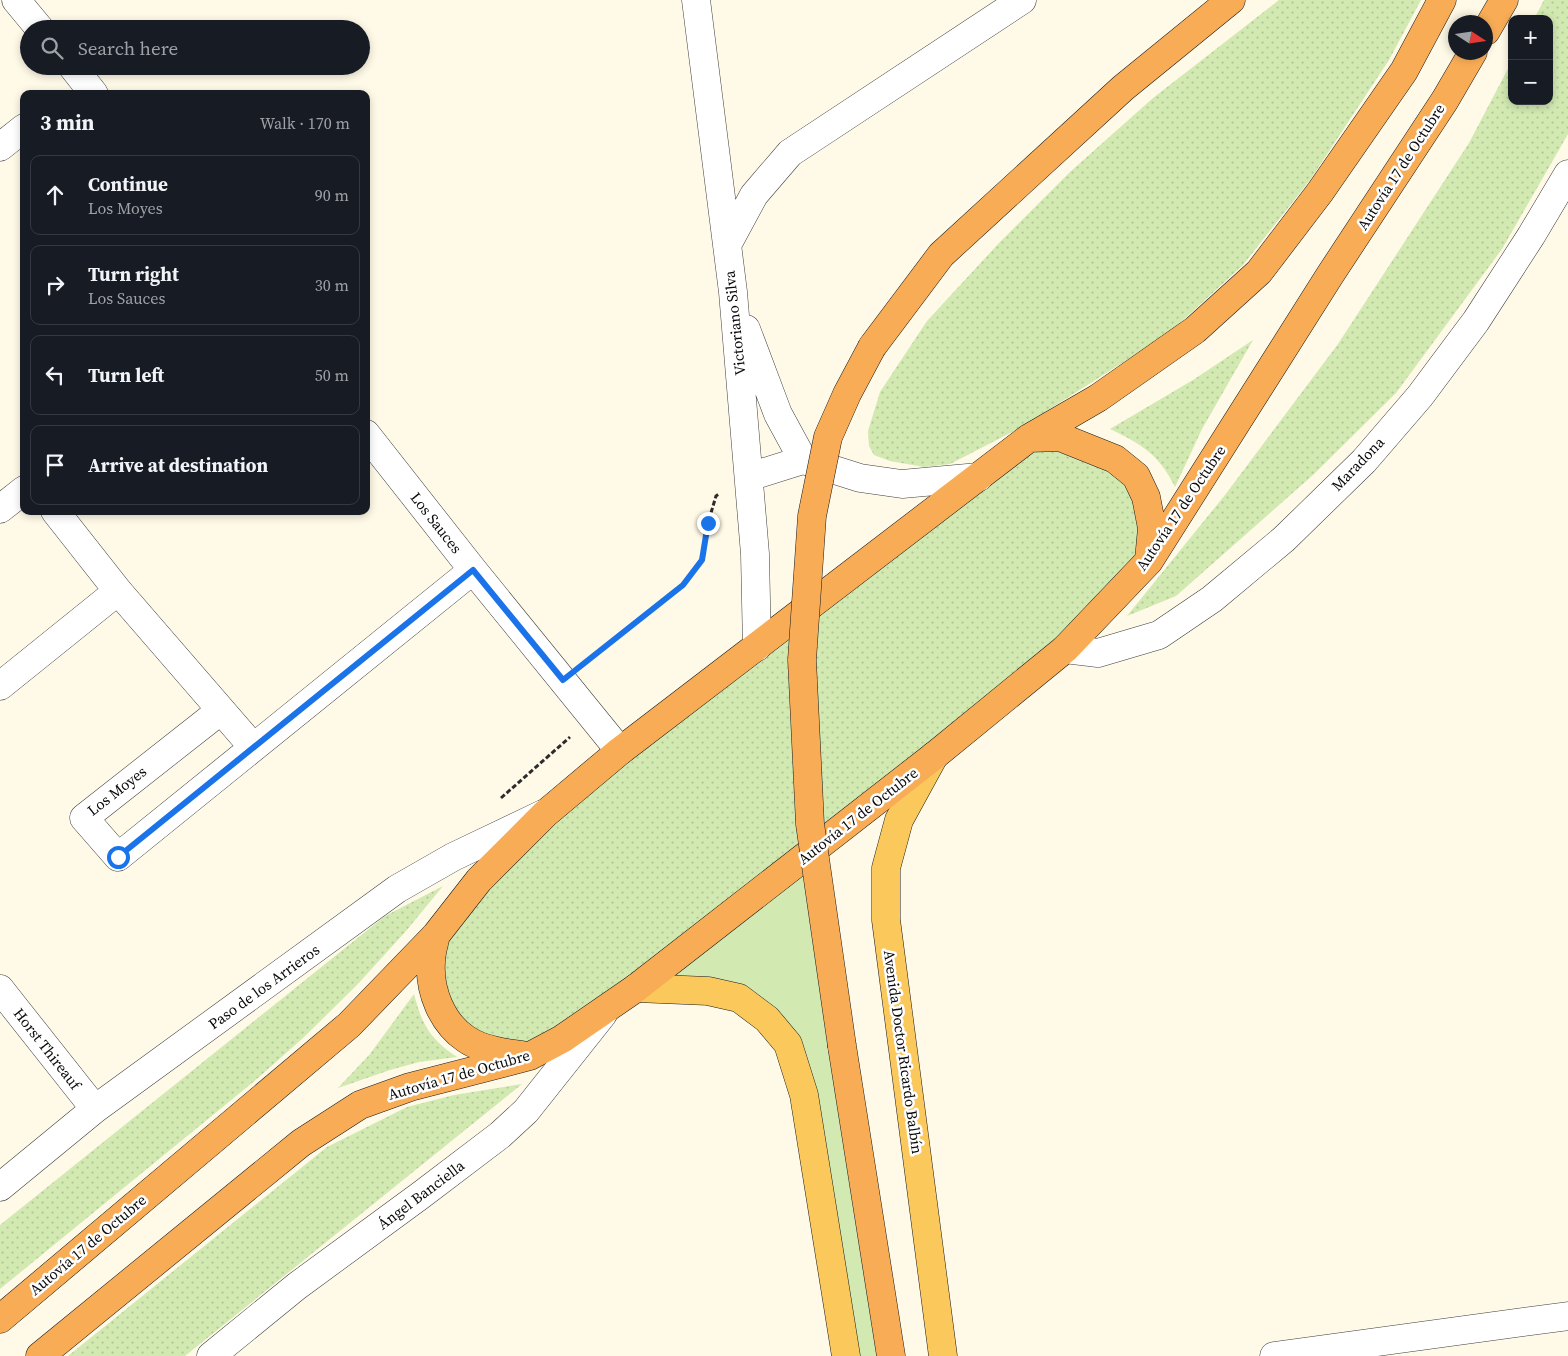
<!DOCTYPE html>
<html lang="en">
<head>
<meta charset="utf-8">
<style>
  :root { --surface:#171b24; --page:#242831; --text:#f1f3f6; --muted:#9ea1a6; --line:#363941 }
  body { margin:0; font-family:"Source Serif 4",serif; background:var(--page); color:var(--text) }
  .controls { position:absolute; right:15px; top:15px; display:grid; overflow:hidden; border-radius:10px; box-shadow:0 2px 8px #0003 }
  .controls button { width:45px; height:45px; display:grid; place-items:center; padding:0; border:0; border-bottom:1px solid var(--line); background:var(--surface); color:var(--text); font:25px sans-serif }
  .compass { position:absolute; left:1448px; top:15px; width:45px; height:45px; border-radius:50%; background:var(--surface); box-shadow:0 2px 8px #0003; rotate:102deg }
  .stop { position:absolute; width:15px; height:15px; margin:-11px; border:4px solid #1a73e8; border-radius:50%; background:#fff }
  .stop.end { background:#1a73e8; border-color:#fff; box-shadow:0 1px 5px #0008 }
  .list { margin:0; padding:0; list-style:none }
  h2 { display:flex; justify-content:space-between; align-items:center; height:65px; margin:0; padding:0 20px; font-size:21px }
  h2 small { font-size:16px; font-weight:400; color:var(--muted) }
  .list li { display:grid; grid-template-columns:32px 1fr auto; gap:15px; align-items:center; box-sizing:border-box; height:80px; margin:0 10px 10px; padding:0 10px; border:1px solid var(--line); border-radius:10px }
  .list b { display:block; font-size:19px; white-space:nowrap }
  .list p { margin:0; font-size:16px; white-space:nowrap; color:var(--muted) }
  .list em { font-size:16px; font-style:normal; color:var(--muted) }
  .icon { flex:none; width:28px; height:28px; fill:none; stroke:currentColor; stroke-width:2; stroke-linecap:round; stroke-linejoin:round }
  .map { position:relative; flex:none; width:1568px; height:1356px; overflow:hidden }
  .search { position:absolute; background:var(--surface); box-shadow:0 2px 8px #0003; left:20px; top:20px; width:350px; height:55px; display:flex; align-items:center; gap:12px; box-sizing:border-box; padding:0 18px; border-radius:28px; color:var(--muted); font-size:19px }
  .panel { position:absolute; background:var(--surface); box-shadow:0 2px 8px #0003; left:20px; top:90px; width:350px; height:425px; border-radius:10px }
  .map>svg:first-child { display:block }
</style>
</head>
<body>
<div class="map">
<svg width="1568" height="1356" viewBox="0 0 1568 1356">
  <defs>
    <pattern id="garden-dots" width="8" height="8" patternUnits="userSpaceOnUse" patternTransform="scale(1.25)"><rect width="8" height="8" fill="#d2e9b2"/><path d="M2 2h.1M6 6h.1" fill="none" stroke="#b3c698" stroke-width="1.8" stroke-linecap="round"/></pattern>
  </defs>
  <rect width="100%" height="100%" fill="#fff9e7"/>
  <path fill="#d2e9b2" d="M814,852L893,1356H846L788,1044L739,998L636,988Z"/>
  <path fill="url(#garden-dots)" d="M1279,0H1421L1389,60L1310,180L1243,265L1169,333L1020,428L950,464L924,467L890,461L874,455L869,446L868,431L880,392L927,321L999,243L1070,172L1153,98Z
    M1544,0H1568V134L1502,249L1396,393L1313,475L1176,596L1127,616L1225,495L1338,344L1469,143L1512,61V101H1549V19H1534Z
    M1253,340L1202,429L1175,487C1159,454 1141,444 1110,429L1193,380Z
    M1029,438L1136,476L1149,561L1065,649L530,1056L445,1020L436,935L479,880Z
    M443,886L406,931L357,985L303,1038L258,1078L0,1289V1225L385,916Z
    M414,994C422,1025 430,1039 457,1057L419,1062L390,1070L338,1088L370,1054Z
    M522,1084L185,1356H68L327,1147L407,1107L454,1095Z"/>
  <g fill="none" stroke-linecap="round" stroke-linejoin="round">
    <defs>
      <path id="minor" d="M16,0L40,29
        M696,0L733,292L755,554L757,647
        M72,66L94,94
        M0,147L24,128
        M727,245L754,195L790,153L1022,0
        M746,329L778,414L803,460
        M366,434L473,570L620,751
        M749,477L803,460L860,478L902,484L979,477
        M0,509L24,490
        M55,511L118,591L253,747
        M1065,649L1098,653L1159,635L1212,599L1284,539L1364,461L1420,396L1476,321L1531,236L1568,174
        M0,686L118,591
        M220,711L84,818L118,857L473,570
        M0,989L95,1109
        M0,1187L95,1109L397,889L453,857L543,814
        M211,1356L297,1286L421,1195L500,1135L526,1111L603,1014
        M1274,1356L1568,1316"/>
      <path id="primary" d="M934,756L899,820L886,868V920L943,1356
        M636,988L708,991L739,998L767,1019L788,1044L804,1095L846,1356"/>
      <path id="trunk" d="M1486,31L1504,0
        M872,347L941,255L1123,88L1231,0
        M1029,438L1060,437L1115,459L1136,476L1146,497L1152,528L1149,560
        M436,935C434,944 431,953 431,962C429,991 442,1023 466,1039C480,1049 504,1053 521,1055
        M842,1046L891,1356
        M0,1319L349,1025L436,935L479,880L545,814L620,751L1029,438L1098,398L1195,330L1259,272L1320,192L1404,71L1442,0
        M40,1356L301,1143L360,1105L410,1087L530,1056L562,1039L636,988L934,756L1065,649L1149,561L1330,275L1445,100L1473,52"/>
    </defs>
    <use href="#minor" stroke="#3d3d3d" stroke-width="29"/>
    <use href="#primary" stroke="#1b1b1b" stroke-width="29"/>
    <use href="#trunk" stroke="#1b1b1b" stroke-width="29"/>
    <path stroke="#2c2c2c" stroke-width="3" stroke-dasharray="5 2.5" stroke-linecap="butt" d="M587,661L683,585L703,560L708,523L716,496L719,494
      M501,798L570,737"/>
    <use href="#minor" stroke="#fff" stroke-width="28"/>
    <use href="#primary" stroke="#fbc85c" stroke-width="28"/>
    <use href="#trunk" stroke="#f8ac55" stroke-width="28"/>
    <defs>
      <path id="trunk-bridge" d="M842,1046L810,824L802,660L812,516L828,437L847,394L872,347"/>
    </defs>
    <use href="#trunk-bridge" stroke="#1b1b1b" stroke-width="29" stroke-linecap="butt"/>
    <use href="#trunk-bridge" stroke="#f8ac55" stroke-width="28"/>
  </g>
  <g fill="none" stroke-linecap="round" stroke-linejoin="round">
    <path stroke="#1a73e8" stroke-width="6" d="M118,857L473,570L563,680L683,585L702,560L708,523"/>
  </g>
  <g text-anchor="middle" stroke-width="5" stroke-linejoin="round" paint-order="stroke">
    <g font-size="15" fill="#0a0a0a" stroke="#fff">
      <text transform="translate(1401 167) rotate(-57)" y="5">Autovía 17 de Octubre</text>
      <text transform="translate(735 323) rotate(-96)" y="5">Victoriano Silva</text>
      <text transform="translate(1358 464) rotate(-46)" y="5">Maradona</text>
      <text transform="translate(1181 508) rotate(-56)" y="5">Autovía 17 de Octubre</text>
      <text transform="translate(436 523) rotate(52)" y="5">Los Sauces</text>
      <text transform="translate(117 791) rotate(-38)" y="5">Los Moyes</text>
      <text transform="translate(858 816) rotate(-38)" y="5">Autovía 17 de Octubre</text>
      <text transform="translate(264 987) rotate(-36)" y="5">Paso de los Arrieros</text>
      <text transform="translate(47 1049) rotate(52)" y="5">Horst Thireauf</text>
      <text transform="translate(903 1052) rotate(82)" y="5">Avenida Doctor Ricardo Balbín</text>
      <text transform="translate(459 1075) rotate(-16)" y="5">Autovía 17 de Octubre</text>
      <text transform="translate(421 1195) rotate(-37)" y="5">Ángel Banciella</text>
      <text transform="translate(88 1245) rotate(-40)" y="5">Autovía 17 de Octubre</text>
    </g>
  </g>
</svg>
<div class="controls">
<button>+</button>
<button>−</button>
</div>
<svg class="compass" viewBox="-18 -18 36 36"><path d="M0-13l5 13h-10z" fill="#e53935"/><path d="M0 13l5-13h-10z" fill="#9ea1a6"/></svg>
<div class="stop" style="left:118px;top:857px"></div>
<div class="stop end" style="left:708px;top:523px"></div>
<div class="search"><svg class="icon" aria-label="search" viewBox="0 0 24 24"><circle cx="10" cy="10" r="6"/><path d="M15 15l6 6"/></svg>Search here</div>
<section class="panel">
<h2>3 min<small>Walk · 170 m</small></h2>
<ul class="list">
<li><svg class="icon" aria-label="ahead" viewBox="0 0 24 24"><path d="M12 20V5M6 11l6-6 6 6"/></svg><div><b>Continue</b><p>Los Moyes</p></div><em>90 m</em></li>
<li><svg class="icon" aria-label="right" viewBox="0 0 24 24"><path d="M7 20v-9h11M14 6l5 5-5 5"/></svg><div><b>Turn right</b><p>Los Sauces</p></div><em>30 m</em></li>
<li><svg class="icon" aria-label="left" viewBox="0 0 24 24"><path d="M17 20v-9H6M10 6l-5 5 5 5"/></svg><div><b>Turn left</b></div><em>50 m</em></li>
<li><svg class="icon" aria-label="arrive" viewBox="0 0 24 24"><path d="M6 21V4h12l-3 4 3 4H6"/></svg><div><b>Arrive at destination</b></div></li>
</ul>
</section>
</div>
</body>
</html>
